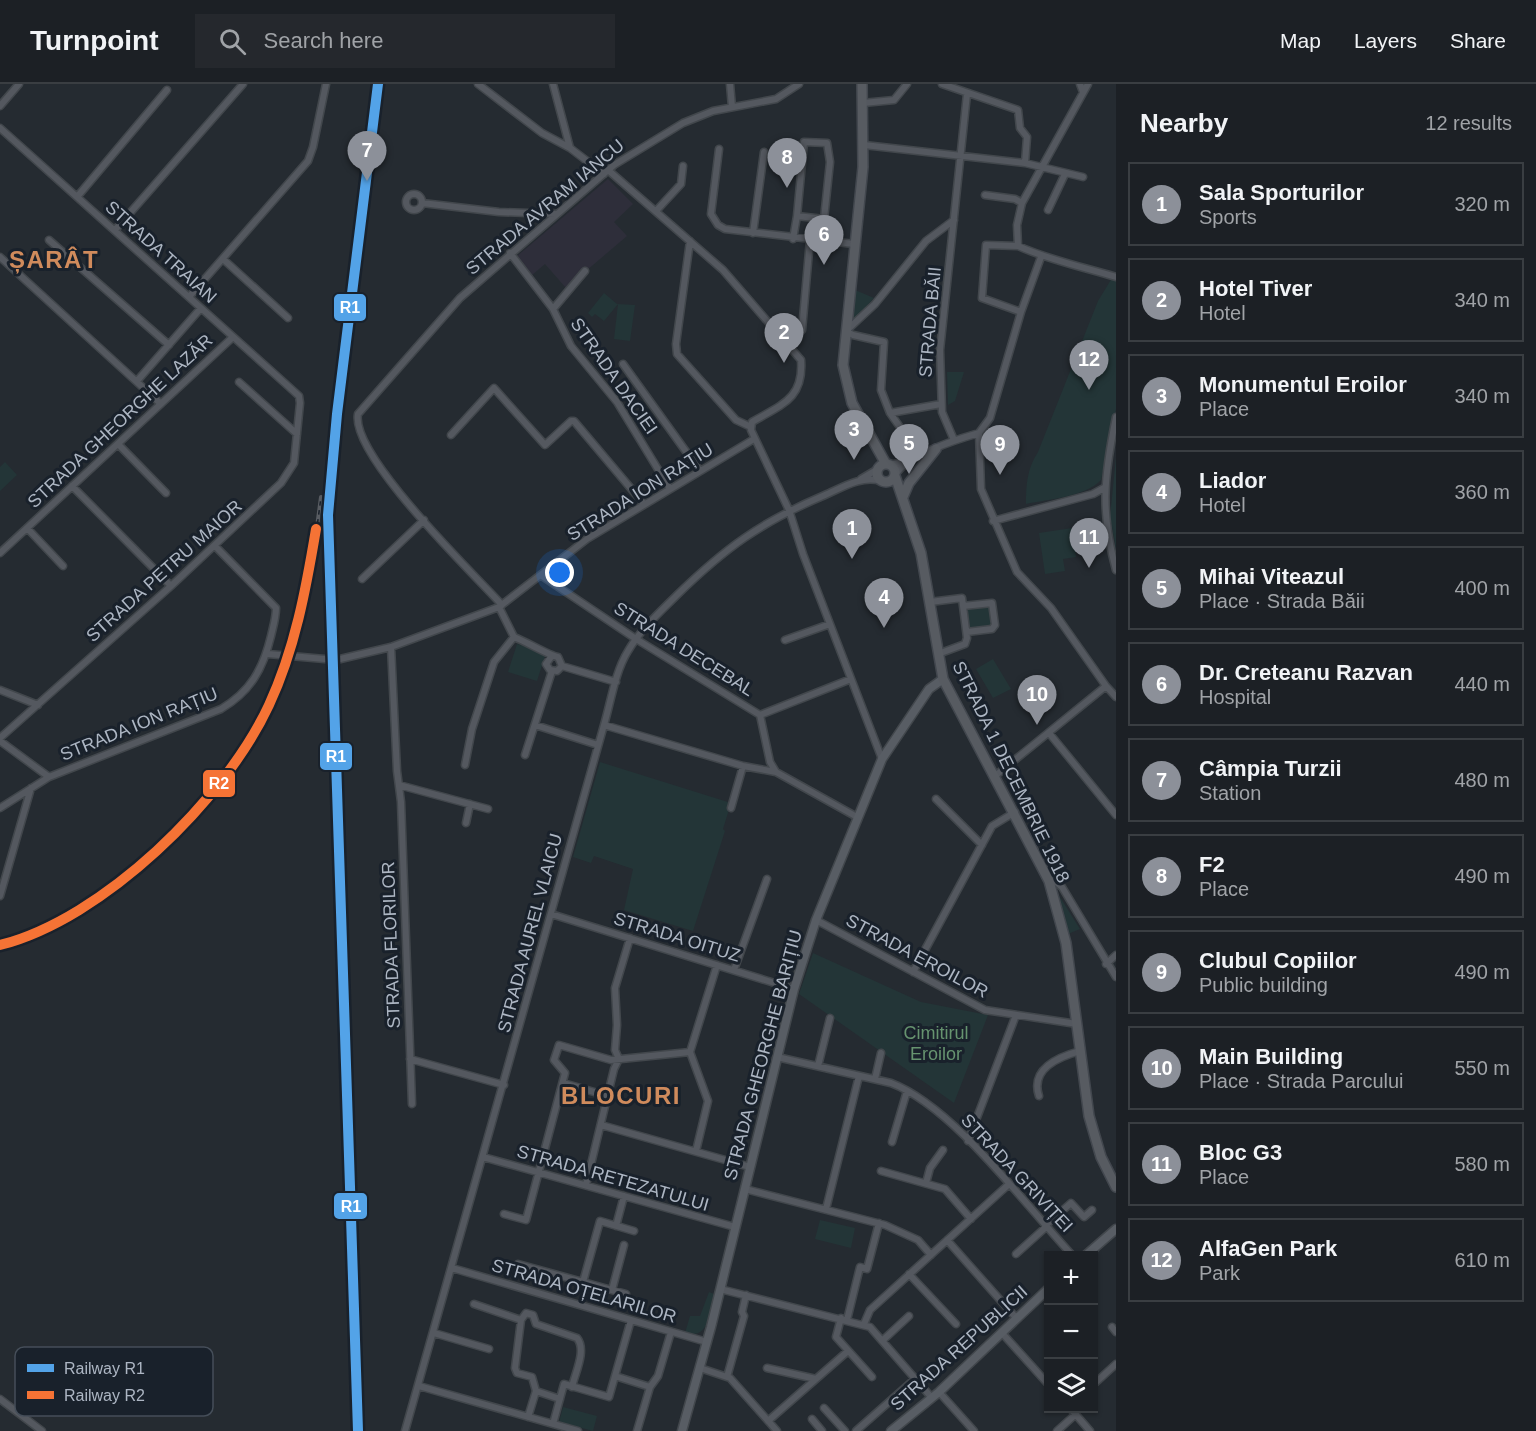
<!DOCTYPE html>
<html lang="en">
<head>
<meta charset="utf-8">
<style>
  :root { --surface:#1c2025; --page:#25282d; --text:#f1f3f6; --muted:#a0a3a7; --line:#3a3e42; --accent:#8c9099 }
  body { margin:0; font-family:Helvetica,sans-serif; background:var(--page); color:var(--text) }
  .controls { position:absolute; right:18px; bottom:18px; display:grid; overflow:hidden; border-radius:0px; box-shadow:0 2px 4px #0004 }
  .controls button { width:54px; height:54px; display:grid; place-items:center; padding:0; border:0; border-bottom:2px solid var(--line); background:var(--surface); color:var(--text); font:30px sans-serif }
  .you { position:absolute; left:560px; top:489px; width:21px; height:21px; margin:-15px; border:4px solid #fff; border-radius:50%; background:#1a73e8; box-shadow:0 0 0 9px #1a73e833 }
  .badge { display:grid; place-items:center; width:39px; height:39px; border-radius:50%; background:var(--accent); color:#fff; font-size:20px; font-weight:700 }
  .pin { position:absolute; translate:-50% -50px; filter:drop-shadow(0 2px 3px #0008) }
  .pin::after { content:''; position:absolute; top:32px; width:21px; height:18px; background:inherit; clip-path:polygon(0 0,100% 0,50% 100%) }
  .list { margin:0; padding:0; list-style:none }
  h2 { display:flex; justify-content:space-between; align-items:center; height:78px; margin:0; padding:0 24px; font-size:26px }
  h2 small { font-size:20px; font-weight:400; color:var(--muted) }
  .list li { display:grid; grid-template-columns:39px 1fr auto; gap:18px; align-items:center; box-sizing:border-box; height:84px; margin:0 12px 12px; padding:0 12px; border:2px solid var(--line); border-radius:0px }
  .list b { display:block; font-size:22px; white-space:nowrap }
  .list p { margin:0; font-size:20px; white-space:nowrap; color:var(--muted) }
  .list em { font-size:20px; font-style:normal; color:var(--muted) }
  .icon { flex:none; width:33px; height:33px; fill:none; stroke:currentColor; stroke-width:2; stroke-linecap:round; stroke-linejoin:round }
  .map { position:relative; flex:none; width:1116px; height:1347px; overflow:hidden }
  header { display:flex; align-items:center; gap:36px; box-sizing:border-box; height:84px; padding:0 30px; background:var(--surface); border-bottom:2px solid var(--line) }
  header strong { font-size:28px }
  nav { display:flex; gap:33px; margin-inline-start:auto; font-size:21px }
  .search { width:420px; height:54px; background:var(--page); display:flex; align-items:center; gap:15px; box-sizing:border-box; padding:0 21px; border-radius:0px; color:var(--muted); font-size:22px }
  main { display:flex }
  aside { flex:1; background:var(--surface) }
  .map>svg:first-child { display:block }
</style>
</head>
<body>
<header>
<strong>Turnpoint</strong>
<div class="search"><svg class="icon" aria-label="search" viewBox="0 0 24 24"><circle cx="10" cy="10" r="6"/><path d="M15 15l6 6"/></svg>Search here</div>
<nav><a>Map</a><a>Layers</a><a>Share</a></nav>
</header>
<main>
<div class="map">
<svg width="1116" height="1347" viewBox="0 0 1116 1347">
  <rect width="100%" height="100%" fill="#252b31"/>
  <path fill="#2e2e3a" d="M608,95L633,120L614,138L627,152L566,204L545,180L532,191L516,173Z"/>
  <path fill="#233537" d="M1112,194L1116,197V325L1101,396C1085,413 1049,415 1026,420C1026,400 1027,385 1038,368L1098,217Z
    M855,206L874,214L854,236L852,232Z
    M604,209L617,220L635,221L630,257L614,255L618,220L604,237L595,230L592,233L588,229Z
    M947,288H964L955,317L948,321Z
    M1116,373V465L1110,433Z
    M5,378L17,391L0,407V383Z
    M1072,444L1076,473L1063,475L1065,487L1045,490L1039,449Z
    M990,521L993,543L968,546L966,524Z
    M517,560L546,569L537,597L508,588Z
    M993,575L1011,605L993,614L976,585Z
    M600,678L731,719L723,745L725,747L693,847L624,826L633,785L594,772L591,779L573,773Z
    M1058,810L1080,845L1068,850Z
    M813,869L921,918L988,931L954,1019L799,910Z
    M820,1136L855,1144L851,1164L815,1155Z
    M709,1208L714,1210C710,1228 710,1256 685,1249L690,1232H700Z
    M563,1323L597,1332L593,1347L559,1338Z"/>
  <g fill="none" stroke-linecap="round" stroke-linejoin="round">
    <defs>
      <path id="street" d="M478,0L542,49L570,64
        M553,0L570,64L604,90
        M730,0L732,23
        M942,0L1018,26L1020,44L1027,53L1025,79
        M1080,0L1083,8
        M1088,0L1022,119L1017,141L1018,162C1049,176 1083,183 1116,193
        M863,19L894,16L907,0
        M0,22L19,0
        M0,44L288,302L299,312L300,319L294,379L281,399L171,502L0,654
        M864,61L1025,79L1083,93
        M719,65L711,130L718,141L725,145L854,160
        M608,86L723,186L801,276C804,315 781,321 752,338L751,346L789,426L803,470L882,675
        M406 118a8 8 0 1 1 16 0a8 8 0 1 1-16 0Z
        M985,111L1015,115L1022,119
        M77,113L167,6
        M422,119L499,128L555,130
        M1048,126L1065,90
        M656,127L681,100L683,82
        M115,146L243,0
        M753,149L764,68
        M793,155L797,132L824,135L830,78L827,59L804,58L797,132
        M49,156L169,261
        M690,157L676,260L677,270L736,336L751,343
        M1018,162L986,161L982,214L1021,228
        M510,169L553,225L571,262L617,318L670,405
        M0,173L161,320
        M223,175L288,234
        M189,213L308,77L313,63L326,0
        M553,225L585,187
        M788,259L802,246L810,156
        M623,280L700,387
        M137,297L201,224
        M239,298L297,350
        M941,320L890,329L881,306L884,258L853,251L846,247L875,220L926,157L954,136
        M890,329L902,346
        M1116,333C1104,392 1100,427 1116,486
        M979,349L981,405L1017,488L1051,524L1106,602L995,692
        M979,349L990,334L1021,228L1041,173
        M451,351L494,304L545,361L571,337H574L644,420
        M954,356L942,328L940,266L967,10
        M118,360L166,409
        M890,381L907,377
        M895,391C907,371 958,355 979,349
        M861,395L878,385
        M72,402L171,502
        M993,437L1093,410L1104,404
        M27,444L63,482
        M0,469L233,253
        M542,492L636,555L760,631L770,678L776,688
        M362,495L424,436
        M930,518L962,514L967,554L965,560L938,570
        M502,521C472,488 350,371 358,330L460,214L614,81L683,39L713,27L776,15L799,0
        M963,522L992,519L995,541L992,545L967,548
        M499,523L514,553C525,557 550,572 558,573L562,582
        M785,556L830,540
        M391,563L397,687L401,718L412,1020
        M268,570L336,576L391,563L499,523L587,455L754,355
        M551,573L546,580L550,586L557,587L562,582
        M562,582L616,598
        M1106,602L1116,613
        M0,606L38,621
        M760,631L851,595
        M535,641L598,661
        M604,641L743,682L776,688L857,733
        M1049,649L1116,731
        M0,657L49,693
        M525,671L552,587
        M465,681L472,645L494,578L514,553
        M399,701L488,725
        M936,715L982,761
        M0,724L49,693L221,625C251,607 263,585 271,552C273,543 276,534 276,524L215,462
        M731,724L743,682
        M466,739L470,720
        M1049,797L1056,798L1062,803L1116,893
        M0,812L31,704
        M551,830L794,905
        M816,836L985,926L1077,940
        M1106,880L1116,871
        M734,886L767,795
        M913,888L992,742L1015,728
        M690,968L717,881
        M777,973L891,999C954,1023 1025,1121 1073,1172
        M410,975L504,1001
        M619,975L615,966L617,941L615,904L630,854
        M818,982L830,934
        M875,995L881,969
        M563,999L608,1012
        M1039,1012C1030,985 1058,973 1080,967
        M601,1041L750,1083
        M968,1057L1016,931
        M892,1058L907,1007
        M483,1073L735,1143
        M881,1087L945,1105L971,1135
        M926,1099L930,1084L943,1066
        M586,1101L614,985L619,975
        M745,1105L885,1141L918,1156L931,1171
        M826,1125L859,992
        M504,1130L526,1136L565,989L554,976L559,961L611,976L690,968L708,1017L696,1067
        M616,1142L624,1112
        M1045,1142L1071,1119L1084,1133L1092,1126
        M947,1156L1017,1235
        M1016,1170L1046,1143
        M518,1180L626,1210
        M452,1184L707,1258
        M909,1190L956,1240
        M583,1198L600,1137L634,1147
        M720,1205L870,1243L932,1314
        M612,1206L624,1161
        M474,1220L521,1236L526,1229L533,1231L536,1240L577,1254C587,1266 575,1289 572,1303
        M841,1234L836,1253L872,1293
        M521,1236L515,1284L517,1289L532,1293L536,1307
        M847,1236L860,1183L867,1185L879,1139
        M864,1240L870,1226L1008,1101
        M1112,1243L1116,1248
        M434,1249L489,1265
        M1002,1249L1048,1300
        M882,1257L909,1232
        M700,1284L730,1294L777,1347
        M767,1284L816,1295
        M615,1292L650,1303L637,1347
        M727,1293L744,1232L742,1228L746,1211
        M1094,1300L1116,1280
        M419,1302L578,1347
        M650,1303L658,1292L671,1248
        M939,1308L974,1347
        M0,1315L42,1347
        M824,1324L845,1347
        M1070,1324L1090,1347
        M528,1333L536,1307L560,1315
        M812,1335L822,1347
        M768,1337L848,1267
        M553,1340L564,1300L609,1313L631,1236
        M405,1347L604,641C611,617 615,588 628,567C640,546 659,529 676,512C725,464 761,438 825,411C843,403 862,391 881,397
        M856,1347L915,1295
        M1057,1347L1076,1330"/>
      <path id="secondary" d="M1085,1172L1116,1145
        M682,1347L711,1243L794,905L816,836L882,675L929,605L943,595
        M891,1347L939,1308L1048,1205"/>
      <path id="primary" d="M862,0L863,83L843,281L852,319L886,380
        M877 389a9 9 0 1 1 18 0a9 9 0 1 1-18 0Z
        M895,392L921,469L943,595L1049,797L1066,859L1089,1032L1101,1073L1116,1103
        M903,413L909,399L936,365"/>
    </defs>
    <use href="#street" stroke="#42474c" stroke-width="9"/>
    <use href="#secondary" stroke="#42474c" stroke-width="11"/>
    <use href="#primary" stroke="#42474e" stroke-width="12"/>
    <use href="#street" stroke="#54585f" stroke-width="6"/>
    <use href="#secondary" stroke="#585d64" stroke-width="8"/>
    <use href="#primary" stroke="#575b61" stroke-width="9"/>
    <defs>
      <path id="rail" d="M0,861C122,830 248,689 289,573C307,522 314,466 321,413
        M358,1347L328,431L337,330L378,0"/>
    </defs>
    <use href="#rail" stroke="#585c62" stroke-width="4"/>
    <use href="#rail" stroke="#19212b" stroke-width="1.5" stroke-dasharray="4.5" stroke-linecap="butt"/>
    <defs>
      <path id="rail-1" d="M358,1347L328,431L337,330L378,0"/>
      <path id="rail-2" d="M0,861C103,835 225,716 269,621C295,565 306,505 316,445"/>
    </defs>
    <use href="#rail-1" stroke="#19212b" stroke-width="15"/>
    <use href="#rail-2" stroke="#19212b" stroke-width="15"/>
    <use href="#rail-1" stroke="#53a3e8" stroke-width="10"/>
    <use href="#rail-2" stroke="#f57335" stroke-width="10"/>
  </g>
  <g text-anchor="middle" stroke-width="6" stroke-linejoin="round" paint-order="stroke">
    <g font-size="18" fill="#adb6c3" stroke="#19212b">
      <text transform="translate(545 123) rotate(-40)" y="6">STRADA AVRAM IANCU</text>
      <text transform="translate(161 168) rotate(42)" y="6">STRADA TRAIAN</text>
      <text transform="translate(930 238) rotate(-85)" y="6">STRADA BĂII</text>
      <text transform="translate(614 292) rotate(55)" y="6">STRADA DACIEI</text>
      <text transform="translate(120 337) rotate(-43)" y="6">STRADA GHEORGHE LAZĂR</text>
      <text transform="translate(640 408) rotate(-32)" y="6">STRADA ION RAȚIU</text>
      <text transform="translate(164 487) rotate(-42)" y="6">STRADA PETRU MAIOR</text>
      <text transform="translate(684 565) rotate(32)" y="6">STRADA DECEBAL</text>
      <text transform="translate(139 640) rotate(-22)" y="6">STRADA ION RAȚIU</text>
      <text transform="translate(1011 688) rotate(64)" y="6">STRADA 1 DECEMBRIE 1918</text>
      <text transform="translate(530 849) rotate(-75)" y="6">STRADA AUREL VLAICU</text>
      <text transform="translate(677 853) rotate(17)" y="6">STRADA OITUZ</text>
      <text transform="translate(391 861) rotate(-92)" y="6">STRADA FLORILOR</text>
      <text transform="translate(917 872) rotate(28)" y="6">STRADA EROILOR</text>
      <text transform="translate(763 971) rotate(-75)" y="6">STRADA GHEORGHE BARIȚIU</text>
      <text transform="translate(1017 1089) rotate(47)" y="6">STRADA GRIVIȚEI</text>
      <text transform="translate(613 1094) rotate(16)" y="6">STRADA RETEZATULUI</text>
      <text transform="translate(584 1207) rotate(16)" y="6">STRADA OȚELARILOR</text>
      <text transform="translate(959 1264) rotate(-42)" y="6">STRADA REPUBLICII</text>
    </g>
    <g font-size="18" fill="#66936f" stroke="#19212b">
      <text x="936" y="955">Cimitirul<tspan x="936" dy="21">Eroilor</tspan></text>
    </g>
    <g font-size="24" font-weight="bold" letter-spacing="1.5" fill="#d08b5c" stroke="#19212b">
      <text x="54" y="184">ȘARÂT</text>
      <text x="621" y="1020">BLOCURI</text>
    </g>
  </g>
  <rect x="15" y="1263" width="198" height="69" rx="9" fill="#19212b" stroke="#454e59" stroke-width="1.5"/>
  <rect x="27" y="1280" width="27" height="8" fill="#53a3e8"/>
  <rect x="27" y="1307" width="27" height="8" fill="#f57335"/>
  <g font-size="16" fill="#adb6c3">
    <text x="64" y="1290">Railway R1</text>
    <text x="64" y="1317">Railway R2</text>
  </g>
  <g stroke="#19212b" stroke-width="2">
    <rect x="333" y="209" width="34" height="29" rx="6" fill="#53a3e8"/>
    <rect x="319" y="658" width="34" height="29" rx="6" fill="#53a3e8"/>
    <rect x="202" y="685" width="34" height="29" rx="6" fill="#f57335"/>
    <rect x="333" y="1108" width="35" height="28" rx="6" fill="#53a3e8"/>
  </g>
  <g font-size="16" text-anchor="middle" font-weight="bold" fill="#fff">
    <text x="350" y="229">R1</text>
    <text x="336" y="678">R1</text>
    <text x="219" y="705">R2</text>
    <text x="351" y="1128">R1</text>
  </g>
</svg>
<div class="controls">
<button>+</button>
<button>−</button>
<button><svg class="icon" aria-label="layers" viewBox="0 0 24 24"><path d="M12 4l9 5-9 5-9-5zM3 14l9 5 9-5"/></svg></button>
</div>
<div class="you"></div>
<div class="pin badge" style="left:852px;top:475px">1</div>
<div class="pin badge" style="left:784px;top:279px">2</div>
<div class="pin badge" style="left:854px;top:376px">3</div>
<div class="pin badge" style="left:884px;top:544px">4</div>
<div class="pin badge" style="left:909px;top:390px">5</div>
<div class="pin badge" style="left:824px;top:181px">6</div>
<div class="pin badge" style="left:367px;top:97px">7</div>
<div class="pin badge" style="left:787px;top:104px">8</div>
<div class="pin badge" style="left:1000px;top:391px">9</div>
<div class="pin badge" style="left:1037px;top:641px">10</div>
<div class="pin badge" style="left:1089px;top:484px">11</div>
<div class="pin badge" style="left:1089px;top:306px">12</div>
</div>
<aside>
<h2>Nearby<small>12 results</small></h2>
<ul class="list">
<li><span class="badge">1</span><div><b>Sala Sporturilor</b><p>Sports</p></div><em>320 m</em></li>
<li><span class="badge">2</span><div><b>Hotel Tiver</b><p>Hotel</p></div><em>340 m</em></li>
<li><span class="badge">3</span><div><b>Monumentul Eroilor</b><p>Place</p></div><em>340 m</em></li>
<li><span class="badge">4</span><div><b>Liador</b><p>Hotel</p></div><em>360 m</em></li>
<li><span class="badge">5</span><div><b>Mihai Viteazul</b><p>Place · Strada Băii</p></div><em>400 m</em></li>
<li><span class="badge">6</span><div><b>Dr. Creteanu Razvan</b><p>Hospital</p></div><em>440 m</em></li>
<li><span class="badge">7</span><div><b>Câmpia Turzii</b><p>Station</p></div><em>480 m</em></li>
<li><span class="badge">8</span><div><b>F2</b><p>Place</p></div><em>490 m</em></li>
<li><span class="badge">9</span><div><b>Clubul Copiilor</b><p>Public building</p></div><em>490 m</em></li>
<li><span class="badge">10</span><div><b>Main Building</b><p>Place · Strada Parcului</p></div><em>550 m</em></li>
<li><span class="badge">11</span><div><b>Bloc G3</b><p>Place</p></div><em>580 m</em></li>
<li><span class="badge">12</span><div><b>AlfaGen Park</b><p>Park</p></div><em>610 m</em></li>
</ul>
</aside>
</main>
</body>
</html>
